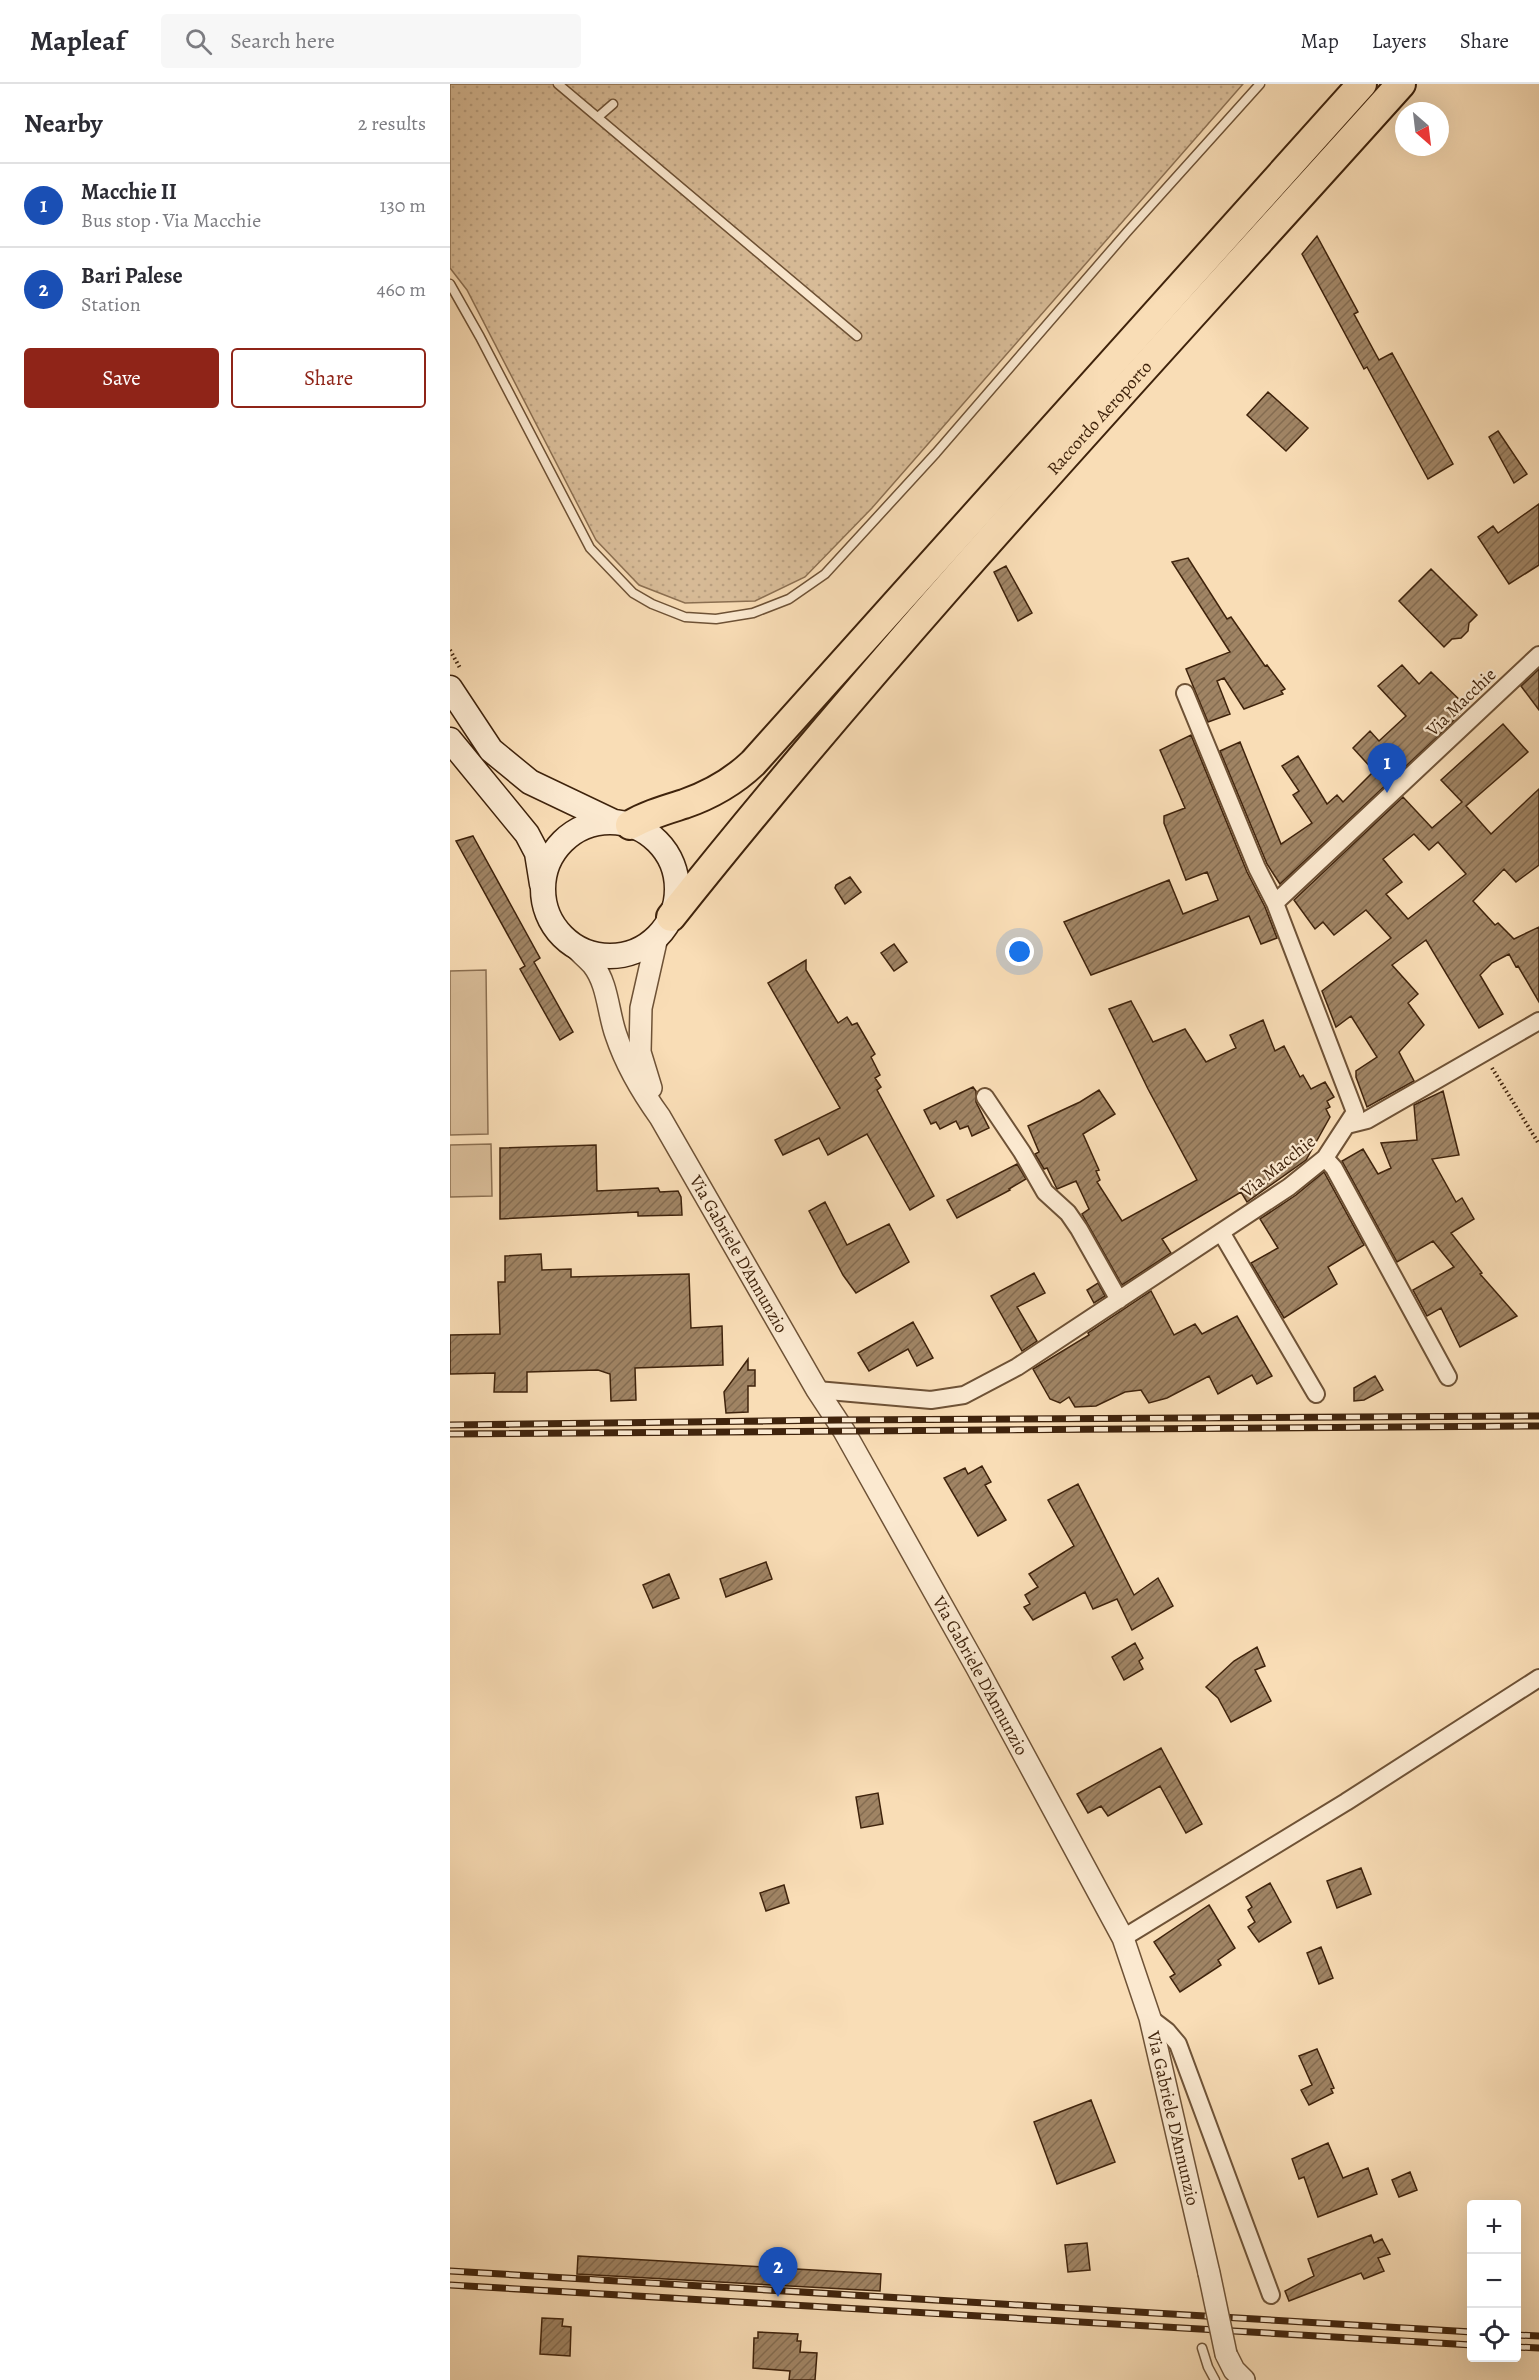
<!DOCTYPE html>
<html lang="en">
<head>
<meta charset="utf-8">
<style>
  :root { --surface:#fff; --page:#f7f7f7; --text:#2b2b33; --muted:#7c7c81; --line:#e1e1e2; --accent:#8f2418 }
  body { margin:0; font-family:Alegreya,serif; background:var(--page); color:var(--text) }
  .controls { position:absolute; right:18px; bottom:18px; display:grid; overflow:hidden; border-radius:6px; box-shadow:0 6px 24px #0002 }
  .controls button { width:54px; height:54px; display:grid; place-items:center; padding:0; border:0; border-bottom:2px solid var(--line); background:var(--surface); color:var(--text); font:30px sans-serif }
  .compass { position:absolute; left:945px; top:18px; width:54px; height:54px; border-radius:50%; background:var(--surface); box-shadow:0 6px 24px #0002; rotate:152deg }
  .you { position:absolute; left:570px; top:868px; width:21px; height:21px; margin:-15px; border:4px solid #fff; border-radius:50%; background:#1a73e8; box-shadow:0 0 0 9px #1a73e833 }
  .badge { display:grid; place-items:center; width:39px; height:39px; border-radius:50%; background:var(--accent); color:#fff; font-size:20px; font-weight:700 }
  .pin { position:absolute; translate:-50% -50px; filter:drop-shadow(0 2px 3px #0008) }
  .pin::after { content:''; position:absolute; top:32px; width:21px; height:18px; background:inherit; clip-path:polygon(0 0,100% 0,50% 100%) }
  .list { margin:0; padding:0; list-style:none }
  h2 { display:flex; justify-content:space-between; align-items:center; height:78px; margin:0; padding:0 24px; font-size:26px }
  h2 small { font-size:20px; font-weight:400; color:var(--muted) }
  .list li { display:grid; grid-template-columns:39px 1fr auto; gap:18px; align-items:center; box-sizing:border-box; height:84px; padding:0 24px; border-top:2px solid var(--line) }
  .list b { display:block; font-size:22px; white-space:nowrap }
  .list p { margin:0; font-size:20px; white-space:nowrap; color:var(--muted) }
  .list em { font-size:20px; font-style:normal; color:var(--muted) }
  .actions { display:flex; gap:12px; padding:18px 24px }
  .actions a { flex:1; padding:14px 0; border:2px solid var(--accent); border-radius:6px; text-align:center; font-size:21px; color:var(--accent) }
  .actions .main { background:var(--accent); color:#fff }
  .icon { flex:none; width:33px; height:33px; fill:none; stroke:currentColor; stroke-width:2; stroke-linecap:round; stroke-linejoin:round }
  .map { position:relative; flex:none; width:1089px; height:2296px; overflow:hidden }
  header { display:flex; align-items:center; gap:36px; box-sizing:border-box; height:84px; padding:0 30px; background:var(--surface); border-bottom:2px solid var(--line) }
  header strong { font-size:28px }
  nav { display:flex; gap:33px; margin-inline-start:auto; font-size:21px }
  .search { width:420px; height:54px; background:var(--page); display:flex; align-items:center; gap:15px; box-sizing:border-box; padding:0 21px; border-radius:6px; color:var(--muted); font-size:22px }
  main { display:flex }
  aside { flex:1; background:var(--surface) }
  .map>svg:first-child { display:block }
</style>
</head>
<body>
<header>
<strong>Mapleaf</strong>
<div class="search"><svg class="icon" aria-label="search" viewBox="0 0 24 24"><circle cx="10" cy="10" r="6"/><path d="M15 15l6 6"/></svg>Search here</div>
<nav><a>Map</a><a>Layers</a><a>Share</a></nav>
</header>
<main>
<aside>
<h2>Nearby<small>2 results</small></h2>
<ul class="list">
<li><span class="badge" style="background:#1a4fb4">1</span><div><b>Macchie II</b><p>Bus stop · Via Macchie</p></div><em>130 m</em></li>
<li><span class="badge" style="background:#1a4fb4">2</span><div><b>Bari Palese</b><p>Station</p></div><em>460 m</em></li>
</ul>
<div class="actions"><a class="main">Save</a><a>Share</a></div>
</aside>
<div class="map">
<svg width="1089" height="2296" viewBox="0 0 1089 2296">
  <defs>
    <pattern id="grass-dots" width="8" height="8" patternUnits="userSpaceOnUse" patternTransform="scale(1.5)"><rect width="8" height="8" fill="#d9bd99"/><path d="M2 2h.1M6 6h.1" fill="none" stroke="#bba283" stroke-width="1.8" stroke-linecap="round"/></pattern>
    <pattern id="building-hatch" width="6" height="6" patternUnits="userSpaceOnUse" patternTransform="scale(1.5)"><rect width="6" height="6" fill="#a08464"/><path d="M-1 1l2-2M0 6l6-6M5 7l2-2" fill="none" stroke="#846c51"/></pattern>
  </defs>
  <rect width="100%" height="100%" fill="#f9ddb6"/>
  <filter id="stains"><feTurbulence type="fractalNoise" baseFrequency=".00333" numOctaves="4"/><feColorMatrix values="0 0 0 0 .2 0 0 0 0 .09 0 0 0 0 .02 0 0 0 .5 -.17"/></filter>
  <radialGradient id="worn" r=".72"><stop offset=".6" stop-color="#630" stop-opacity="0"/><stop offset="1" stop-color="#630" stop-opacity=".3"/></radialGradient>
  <path fill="url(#grass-dots)" stroke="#8c7052" stroke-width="1.5" d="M0,0H793L422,424L355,493L305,517L235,519L189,501L146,456L17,206L0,184Z"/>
  <path fill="#d9bd99" stroke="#8c7052" stroke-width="1.5" d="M36,886L38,1050L0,1051V887Z
    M41,1060L42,1112L0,1113V1061Z"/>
  <path fill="url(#building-hatch)" stroke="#3f230c" stroke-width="1.5" fill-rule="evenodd" d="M867,152L908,228L904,230L929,276L942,269L1003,380L978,395L917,283L914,285L852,170Z
    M818,308L858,344L836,367L797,331Z
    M1048,347L1077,390L1064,399L1039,353Z
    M1089,420V481L1059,500L1028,453L1043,442L1048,449Z
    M738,474L777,535L781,533L815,582L817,581L835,605L831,607L833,610L794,625L774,594L767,597L780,630L758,638L736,585L780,568L722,478Z
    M556,482L582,529L568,537L544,488Z
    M981,485L1027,531L1019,539L1018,547L1011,554L1002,555L994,563L949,517Z
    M952,581L969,600L981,588L1016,622L999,642L830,800L817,780L770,667L790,658L831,760L862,739L843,711L849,707L832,682L848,672L877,720L887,711L893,718L924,687L903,664L920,647L929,657L956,632L928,602Z
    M1089,585V626L1071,602Z
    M1053,640L1078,668L1016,722L1041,750L1089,705V781L1066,798L1054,785L1023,817L1045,841L1048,839L1064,855L1089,843V918L1068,882L1066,883L1059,870L1042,879L1030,891L1053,930L1029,944L976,856L942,881L968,910L958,919L974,941L949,968L964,997L917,1023L906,993V987L927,973L901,932L886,943L872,907L941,854L916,826L884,851L873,838L865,845L844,816L953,713L982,744L1012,718L991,696ZM964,750L979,766L988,758L1016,790L958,835L936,810L952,798L933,775Z
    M741,651L797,788L815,823L827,854L811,860L799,832L641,891L614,838L719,796L733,830L768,816L757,788L736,796L714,739V732L735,724L710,666Z
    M23,752L90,874L84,878L123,948L110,956L70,885L75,882L6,757Z
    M400,793L411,808L395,820L385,804L386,801Z
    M444,860L457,878L444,887L431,869Z
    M356,876V886L388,939L397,933L402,941L407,939L425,970L421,973L430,991L425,994L431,1003L427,1006L484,1112L460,1126L417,1050L378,1071L369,1054L333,1071L325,1056L390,1024L318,899Z
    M681,917L703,958L735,945L756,978L786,964L780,951L813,936L825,967L834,962L850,993L853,991L861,1005L875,998L884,1013L877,1017L880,1023L876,1025L880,1033L856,1076L797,1118L791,1108L712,1155L721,1169L672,1201L632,1130L639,1125L626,1097L607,1105L606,1103L597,1084L594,1085L585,1070L589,1068L578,1042L630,1018L649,1006L665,1030L633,1050L649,1086L646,1087L650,1096L647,1098L672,1137L747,1096L698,1005L659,925Z
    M523,1003L526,1007V1018L539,1044L522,1052L518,1042L510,1045L506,1037L490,1045L486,1038L481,1040L474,1026Z
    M993,1007L1009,1071L982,1075L1006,1118L1012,1114L1024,1135L1001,1149L1032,1189L1030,1190L1067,1232L1010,1263L991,1224L977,1232L963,1206L1004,1183L983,1157L947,1178L892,1077L913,1065L928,1090L941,1084L931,1059L967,1056L964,1021Z
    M146,1061L147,1107L208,1104L210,1108L228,1107L231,1113L232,1131L188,1132V1128L50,1135V1064Z
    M567,1080L576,1095L559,1105L560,1106L507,1134L497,1116Z
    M874,1088L914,1161L878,1183L887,1200L834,1234L801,1179L828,1164L810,1135L846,1111Z
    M375,1118L397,1161L439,1140L459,1178L406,1209L393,1191L359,1127Z
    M91,1170L92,1186L121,1185V1193L239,1190L241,1244L272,1242L273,1281L185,1284L186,1316L161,1317L160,1290L148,1286L77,1288V1308H44L45,1289L0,1290V1251L50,1250L48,1198H55V1172Z
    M584,1189L595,1209L567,1223L587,1257L572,1267L541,1212Z
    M648,1199L655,1212L644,1219L637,1206Z
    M701,1207L724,1251L745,1240L752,1250L787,1232L822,1292L807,1300L802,1291L768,1310L759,1292L717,1314L699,1319L691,1306L675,1308L646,1322L625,1323L619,1313L610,1319L600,1315L583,1285L639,1251L638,1249Z
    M463,1238L483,1274L467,1282L458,1265L419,1287L408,1269Z
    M298,1275V1286H305V1302H298V1328L276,1329L274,1308Z
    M925,1292L933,1306L914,1316L904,1317V1304Z
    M532,1382L541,1398L535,1401L556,1436L528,1452L494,1394L515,1384L518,1390Z
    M628,1400L684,1511L708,1494L723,1522L682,1546L667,1515L643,1525L635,1508L583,1536L574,1523L580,1520L575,1511L588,1503L579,1490L624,1462L598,1416Z
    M316,1478L322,1495L276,1513L270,1495Z
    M219,1490L229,1514L203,1524L193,1501Z
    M685,1559L693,1574L689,1577L693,1585L674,1596L662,1573Z
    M807,1563L815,1582L805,1586L821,1617L781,1638L768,1614L756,1603L784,1577Z
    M711,1664L752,1740L736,1749L710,1702L658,1732L651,1722L638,1729L627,1710Z
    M428,1709L433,1740L411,1744L406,1713Z
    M911,1784L921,1810L887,1824L877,1797Z
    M820,1799L841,1838L809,1858L798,1843L805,1838L798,1826L802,1823L796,1813Z
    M334,1801L339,1819L316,1827L310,1809Z
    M759,1821L785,1864L768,1876L771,1881L730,1908L720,1893L725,1890L704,1858Z
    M871,1863L883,1894L869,1900L857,1869Z
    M867,1965L884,2004L881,2005L883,2009L859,2021L851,2006L862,2001L849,1972Z
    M641,2016L665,2078L607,2100L584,2038Z
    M878,2059L893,2094L918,2084L927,2110L868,2133L854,2093L849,2095L842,2075Z
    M960,2088L967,2106L949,2113L942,2096Z
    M921,2151L924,2159L932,2155L940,2170L928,2174L934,2187L914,2195L911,2189L839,2217L835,2207L864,2192L858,2175Z
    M637,2159L640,2186L618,2188L615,2161Z
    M128,2172L431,2190L430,2207L127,2190Z
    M92,2234L113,2235L112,2242L121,2243L120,2272L90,2270Z
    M308,2248L348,2250L347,2257H351L350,2268L367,2269L365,2296H339L340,2287L303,2284L304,2254H308Z"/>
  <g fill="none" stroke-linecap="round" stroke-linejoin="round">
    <defs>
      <path id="service" d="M108,0L407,252
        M148,33L163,20
        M0,200L30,253L140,464L183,509L202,520L235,533L266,535L303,529L339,515L375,490L486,369L677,148L810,0
        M752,2264L758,2283L765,2296"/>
      <path id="minor" d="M825,819L1089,571
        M535,1013L572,1068L595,1108L618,1129L629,1145L669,1216
        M897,1041L917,1036L1089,937
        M875,1074L884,1084L998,1293
        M771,1148L866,1310
        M367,1306L481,1316L514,1311L567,1283L839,1103L875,1074L905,1028L825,819L807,784L735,609
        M673,1854L896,1718L1089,1594
        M700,1934L717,1947L728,1960L821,2211"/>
      <g id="tertiary">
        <path id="s1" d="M123,861C129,868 137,874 143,881C158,900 158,929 166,951C176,981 192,1008 210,1033L367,1306L394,1347L527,1584L673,1854L700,1934L759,2189"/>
        <path d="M201,1004L190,968L191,924L207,853"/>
        <path d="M776,2270L784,2286L794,2296"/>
      </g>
      <path id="secondary" d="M0,604L41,666L80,698L164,738
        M0,656L77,750L87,769L92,800
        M93 805a67 67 0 1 1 134 0a67 67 0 1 1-134 0Z"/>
      <g id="trunk">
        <path d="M180,741C197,731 215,726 234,720C260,711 283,698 303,679L912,0"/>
        <path id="s2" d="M221,833C451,544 705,274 951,0"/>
      </g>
    </defs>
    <use href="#service" stroke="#6e5236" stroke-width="11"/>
    <use href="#minor" stroke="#6e5236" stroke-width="20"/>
    <use href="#tertiary" stroke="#6e5236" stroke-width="24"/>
    <use href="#secondary" stroke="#3f230c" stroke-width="27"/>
    <use href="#trunk" stroke="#3f230c" stroke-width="32"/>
    <path stroke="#3f230c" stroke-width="4" stroke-dasharray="1.5 3" stroke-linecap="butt" d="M0,566L10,584
      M1042,984L1089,1060"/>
    <use href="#service" stroke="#fbe9d0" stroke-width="8"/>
    <use href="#minor" stroke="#fbe9d0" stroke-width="16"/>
    <use href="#tertiary" stroke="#fbe9d0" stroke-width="21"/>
    <use href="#secondary" stroke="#fbe9d0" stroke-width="24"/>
    <use href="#trunk" stroke="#f9ddb6" stroke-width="28"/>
    <defs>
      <path id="rail" d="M0,1341L387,1336L1089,1332
        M0,1350L1089,1342
        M0,2187L1022,2248
        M0,2201L1022,2261
        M1066,2251L1089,2252
        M1066,2263L1089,2264"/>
    </defs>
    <use href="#rail" stroke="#3f230c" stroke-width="7"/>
    <use href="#rail" stroke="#fbe9d0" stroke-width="4.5" stroke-dasharray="14" stroke-linecap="butt"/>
    <defs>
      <path id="tertiary-bridge" d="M759,2189L776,2270"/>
    </defs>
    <use href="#tertiary-bridge" stroke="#6e5236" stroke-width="24" stroke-linecap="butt"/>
    <use href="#tertiary-bridge" stroke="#fbe9d0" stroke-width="21"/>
  </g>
  <g text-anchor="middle" stroke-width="4.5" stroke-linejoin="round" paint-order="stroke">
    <g font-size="18" fill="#3f230c" stroke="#fbe9d0">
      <text dy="6" stroke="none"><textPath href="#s2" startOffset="658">Raccordo Aeroporto</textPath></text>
      <text transform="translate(1011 618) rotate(-44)" y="6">Via Macchie</text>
      <text transform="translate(828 1082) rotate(-38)" y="6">Via Macchie</text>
      <text dy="6" stroke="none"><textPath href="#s1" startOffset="354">Via Gabriele D'Annunzio</textPath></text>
      <text dy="6" stroke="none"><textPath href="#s1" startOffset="840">Via Gabriele D'Annunzio</textPath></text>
      <text dy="6" stroke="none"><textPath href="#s1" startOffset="1326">Via Gabriele D'Annunzio</textPath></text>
    </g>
  </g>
  <rect width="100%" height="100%" filter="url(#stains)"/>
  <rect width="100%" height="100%" fill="url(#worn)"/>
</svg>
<div class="controls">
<button>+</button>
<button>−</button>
<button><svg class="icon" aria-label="locate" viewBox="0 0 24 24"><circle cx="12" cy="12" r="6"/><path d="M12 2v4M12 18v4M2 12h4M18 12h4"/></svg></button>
</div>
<svg class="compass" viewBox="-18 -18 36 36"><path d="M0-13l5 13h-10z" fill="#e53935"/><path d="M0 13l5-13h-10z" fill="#7c7c81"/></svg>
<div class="you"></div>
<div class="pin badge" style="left:937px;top:709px;background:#1a4fb4">1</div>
<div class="pin badge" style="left:328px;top:2213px;background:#1a4fb4">2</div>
</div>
</main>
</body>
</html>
